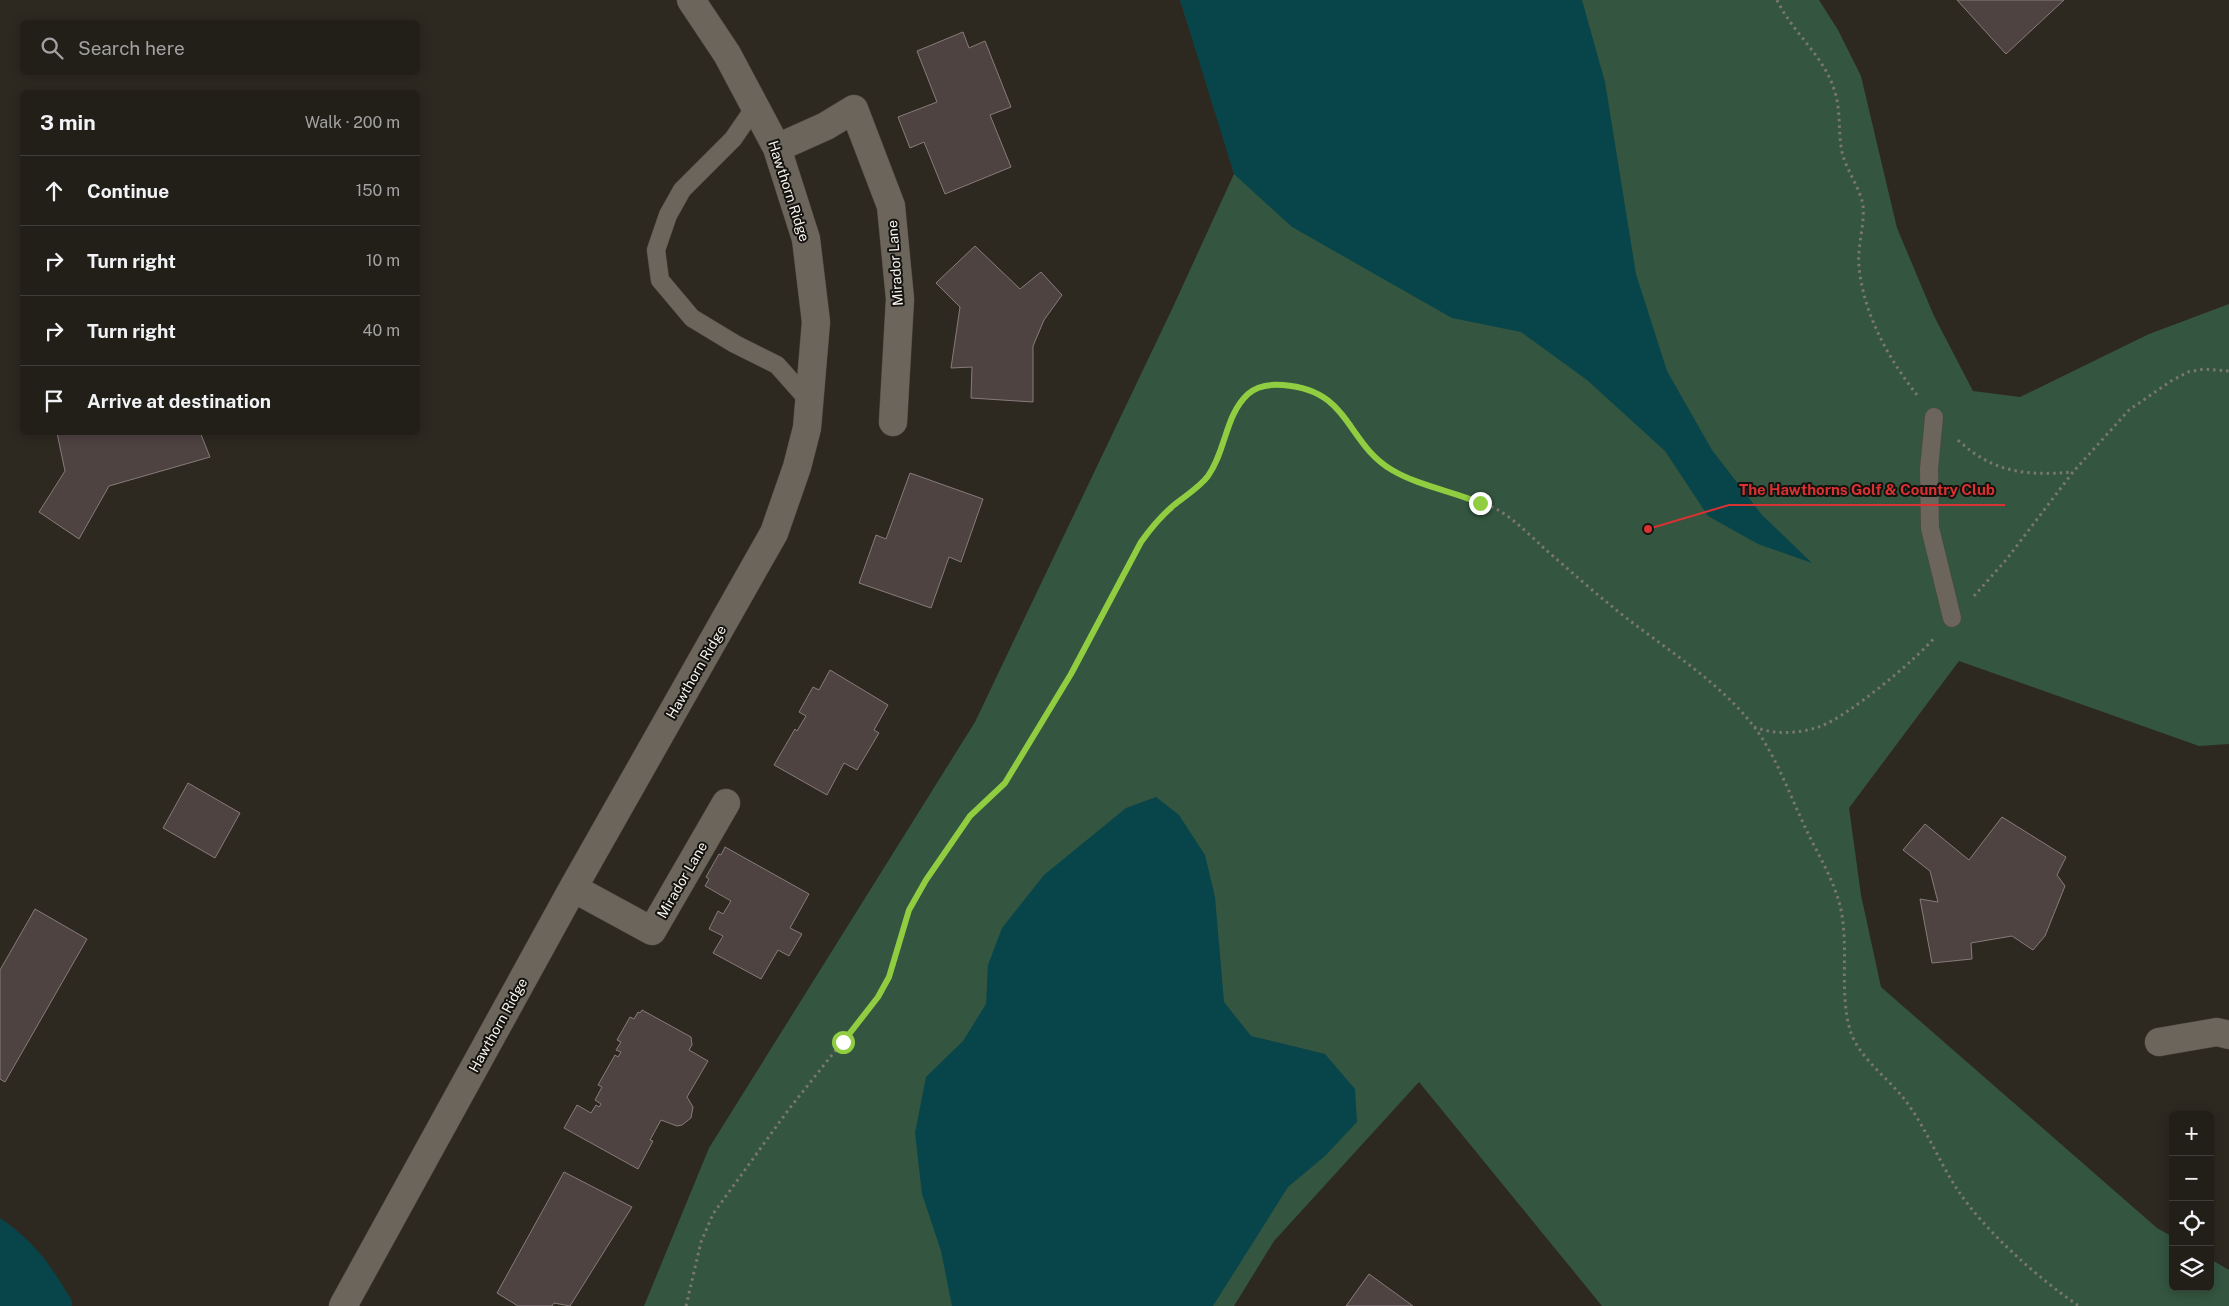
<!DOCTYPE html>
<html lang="en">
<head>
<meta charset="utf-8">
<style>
  :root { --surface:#221f19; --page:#2a2722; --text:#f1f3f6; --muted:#a2a2a2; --line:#3f3d38 }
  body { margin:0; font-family:"Public Sans",sans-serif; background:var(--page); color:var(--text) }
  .controls { position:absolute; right:15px; bottom:15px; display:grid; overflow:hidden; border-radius:8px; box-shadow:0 2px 12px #0003 }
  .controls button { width:45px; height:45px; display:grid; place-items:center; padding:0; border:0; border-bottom:1px solid var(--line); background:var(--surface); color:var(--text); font:25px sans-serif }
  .stop { position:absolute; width:15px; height:15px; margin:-11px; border:4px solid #90cd41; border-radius:50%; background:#fff }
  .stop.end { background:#90cd41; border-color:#fff; box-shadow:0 1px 5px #0008 }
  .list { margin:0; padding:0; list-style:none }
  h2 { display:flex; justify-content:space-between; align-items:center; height:65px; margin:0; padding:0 20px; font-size:21px }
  h2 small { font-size:16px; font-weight:400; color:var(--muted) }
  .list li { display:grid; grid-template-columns:32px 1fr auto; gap:15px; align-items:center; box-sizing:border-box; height:70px; padding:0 20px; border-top:1px solid var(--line) }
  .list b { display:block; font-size:19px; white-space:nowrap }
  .list em { font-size:16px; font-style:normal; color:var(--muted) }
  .icon { flex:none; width:28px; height:28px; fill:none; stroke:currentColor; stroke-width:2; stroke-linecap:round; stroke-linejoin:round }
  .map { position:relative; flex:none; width:2229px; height:1306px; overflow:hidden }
  .search { position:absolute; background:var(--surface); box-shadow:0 2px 12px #0003; left:20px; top:20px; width:400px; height:55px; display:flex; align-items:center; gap:12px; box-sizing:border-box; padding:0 18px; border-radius:8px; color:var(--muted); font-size:19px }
  .panel { position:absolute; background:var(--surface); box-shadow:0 2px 12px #0003; left:20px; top:90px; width:400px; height:345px; border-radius:8px }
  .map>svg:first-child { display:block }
</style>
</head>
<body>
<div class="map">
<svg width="2229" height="1306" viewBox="0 0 2229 1306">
  <rect width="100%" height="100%" fill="#2d2921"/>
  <path fill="#34553f" d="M1180,0H1819L1838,30L1861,76L1897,228L1934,316L1973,391L2020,397L2149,334L2229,304V744L2199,746L1959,661L1849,808L1861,895L1881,987L2157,1228L2173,1237V1287H2210V1259L2229,1270V1306H1602L1419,1082L1274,1241L1234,1306H644L709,1148L975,722L1173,307L1234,174L1214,102Z"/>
  <path fill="#08454a" d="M1180,0H1582L1605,82L1636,274L1667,371L1712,450L1762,515L1812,563L1758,544L1708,516L1665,451L1587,380L1521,332L1452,318L1292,227L1234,174Z
    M1156,797L1179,815L1205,855L1215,897L1224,1002L1251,1036L1325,1054L1355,1089L1357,1122L1325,1156L1288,1187L1213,1306H952L941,1251L922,1194L915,1133L926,1077L963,1041L986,1004L988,965L1002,928L1044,875L1126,808Z
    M0,1218C36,1243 50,1264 72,1301V1306H0Z"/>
  <path fill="#4f4342" stroke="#887b7a" d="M1957,0H2064L2006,54Z
    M963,32L969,48L985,41L1011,107L990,115L1011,167L945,194L924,142L910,148L898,117L937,102L917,51Z
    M975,246L1020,289L1041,272L1062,295L1044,320L1033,346V402L971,398L972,367L951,368L960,307L936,283Z
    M200,432L210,457L109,486L79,539L39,512L65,471L57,433Z
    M910,473L983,499L961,562L949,557L931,608L859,583L876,535L886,539Z
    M830,670L888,705L874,730L879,733L857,770L844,763L827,795L774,765L795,729L797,731L806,716L799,712L813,687L819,690Z
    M188,783L240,813L215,858L163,828Z
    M2002,817L2066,857L2057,875L2065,886L2045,936L2033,950L2012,936L1971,943L1972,959L1932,963L1920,899L1938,902L1930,871L1903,850L1925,824L1969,860Z
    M725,847L809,894L790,928L802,934L789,956L778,950L761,979L713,953L723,936L709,929L718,911L723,914L731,901L705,886L709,879L706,877L719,854L721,855Z
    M35,909L87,939L5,1082L0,1079V970Z
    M642,1010L691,1037L692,1045L689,1050L708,1061L687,1097L693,1107L691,1118L682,1125L677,1126L661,1120L650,1140L653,1141L638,1169L564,1128L577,1105L591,1113L596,1105L599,1107L601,1104L595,1100L602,1087L598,1085L615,1055L618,1057L621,1052L616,1050L621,1042L617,1040L630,1017L634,1019L638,1012L640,1013Z
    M564,1172L632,1207L570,1306L554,1303L552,1306H518L497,1293Z
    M1369,1274L1413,1306H1346Z"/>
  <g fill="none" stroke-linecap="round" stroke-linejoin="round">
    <defs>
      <path id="service" d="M755,107L733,139L682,190L668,215L656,250L660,280L692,318L735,344L777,365L809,401
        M1934,417L1929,469L1930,528L1952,618"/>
      <path id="minor" d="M777,148L826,126L854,109L891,206L900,299L893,422
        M573,888L652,931L726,803
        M2159,1042L2217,1032L2229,1035
        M343,1306L573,888L774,533L797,467L807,428L816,322L806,239L777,148L727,54L691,0"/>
    </defs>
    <use href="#service" stroke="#4c4741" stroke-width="19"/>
    <use href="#minor" stroke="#4c4741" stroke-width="29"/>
    <path stroke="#7a7670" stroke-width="3" stroke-dasharray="2.5 4" stroke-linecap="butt" d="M1777,0C1792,32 1823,55 1834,89C1842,111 1837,134 1843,156C1848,172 1860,189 1863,205C1865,225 1857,246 1859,266C1863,313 1888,358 1917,395
      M1958,440C1993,473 2027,476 2073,472
      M1974,596L2006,560L2073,472L2129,410L2171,381L2188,372L2204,369L2229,371
      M1754,727C1775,735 1800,734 1821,726C1847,717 1917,659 1935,637
      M686,1306L701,1242L713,1214L789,1109L878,997L895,963L909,910L925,880L971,815L1005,783L1071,674L1141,542C1161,514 1184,502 1206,478C1237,445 1221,379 1286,385C1300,387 1316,390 1328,399C1359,423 1361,456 1401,474C1433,489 1469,494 1500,511C1516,521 1532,537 1546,550C1567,568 1588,587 1609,604C1659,646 1726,683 1762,738C1779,765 1791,797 1805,827C1817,853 1835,881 1841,910C1849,949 1839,991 1850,1030C1858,1056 1884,1075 1901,1095C1925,1124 1938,1161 1959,1192C1986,1232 2039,1279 2079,1306"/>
    <use href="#service" stroke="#6b655c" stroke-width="18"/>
    <use href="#minor" stroke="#6b655c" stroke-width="28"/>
  </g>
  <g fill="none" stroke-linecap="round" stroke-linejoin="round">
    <path stroke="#90cd41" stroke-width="6" d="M843,1042L878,997L889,977L909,910L926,880L970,816L1005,783L1071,674L1141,542C1151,528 1161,516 1174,505C1185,496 1200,487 1208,476C1226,451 1225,415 1248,394C1258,385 1270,384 1283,385C1351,390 1345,442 1392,470C1419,486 1452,491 1480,503"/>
  </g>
  <g text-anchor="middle" stroke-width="4" stroke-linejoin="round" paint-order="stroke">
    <g font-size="14" fill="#f7f3ee" stroke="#14120e">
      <text transform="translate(789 191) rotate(72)" y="5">Hawthorn Ridge</text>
      <text transform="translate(895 263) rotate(-94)" y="5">Mirador Lane</text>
      <text transform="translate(696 672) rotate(-60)" y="5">Hawthorn Ridge</text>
      <text transform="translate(682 880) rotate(-60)" y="5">Mirador Lane</text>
      <text transform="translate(498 1025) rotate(-61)" y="5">Hawthorn Ridge</text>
    </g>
  </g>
  <path fill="none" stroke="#d83232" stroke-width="2" d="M1648 529L1729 505H2005"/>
  <circle fill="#d83232" stroke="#14120e" stroke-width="2" cx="1648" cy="529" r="5"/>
  <g font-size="15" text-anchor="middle" font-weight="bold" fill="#d83232" stroke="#14120e" stroke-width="4" stroke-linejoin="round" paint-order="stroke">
    <text x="1867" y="495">The Hawthorns Golf &amp; Country Club</text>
  </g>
</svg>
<div class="controls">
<button>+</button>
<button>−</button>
<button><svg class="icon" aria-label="locate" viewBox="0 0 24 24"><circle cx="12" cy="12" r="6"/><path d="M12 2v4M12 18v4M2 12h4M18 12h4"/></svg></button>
<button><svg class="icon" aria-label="layers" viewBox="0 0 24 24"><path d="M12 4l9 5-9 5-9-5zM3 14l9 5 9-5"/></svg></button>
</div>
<div class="stop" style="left:843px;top:1042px"></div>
<div class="stop end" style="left:1480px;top:503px"></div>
<div class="search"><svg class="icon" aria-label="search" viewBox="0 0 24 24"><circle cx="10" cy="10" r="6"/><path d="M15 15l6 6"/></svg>Search here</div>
<section class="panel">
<h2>3 min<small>Walk · 200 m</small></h2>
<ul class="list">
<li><svg class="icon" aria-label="ahead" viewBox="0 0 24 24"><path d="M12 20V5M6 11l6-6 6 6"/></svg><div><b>Continue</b></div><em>150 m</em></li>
<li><svg class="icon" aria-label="right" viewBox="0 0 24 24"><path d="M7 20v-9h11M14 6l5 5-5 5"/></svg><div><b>Turn right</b></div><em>10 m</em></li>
<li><svg class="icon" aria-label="right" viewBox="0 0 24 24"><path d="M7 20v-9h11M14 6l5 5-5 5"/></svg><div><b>Turn right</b></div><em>40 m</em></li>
<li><svg class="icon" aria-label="arrive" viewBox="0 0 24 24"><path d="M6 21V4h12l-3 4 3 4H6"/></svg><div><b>Arrive at destination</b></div></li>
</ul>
</section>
</div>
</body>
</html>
